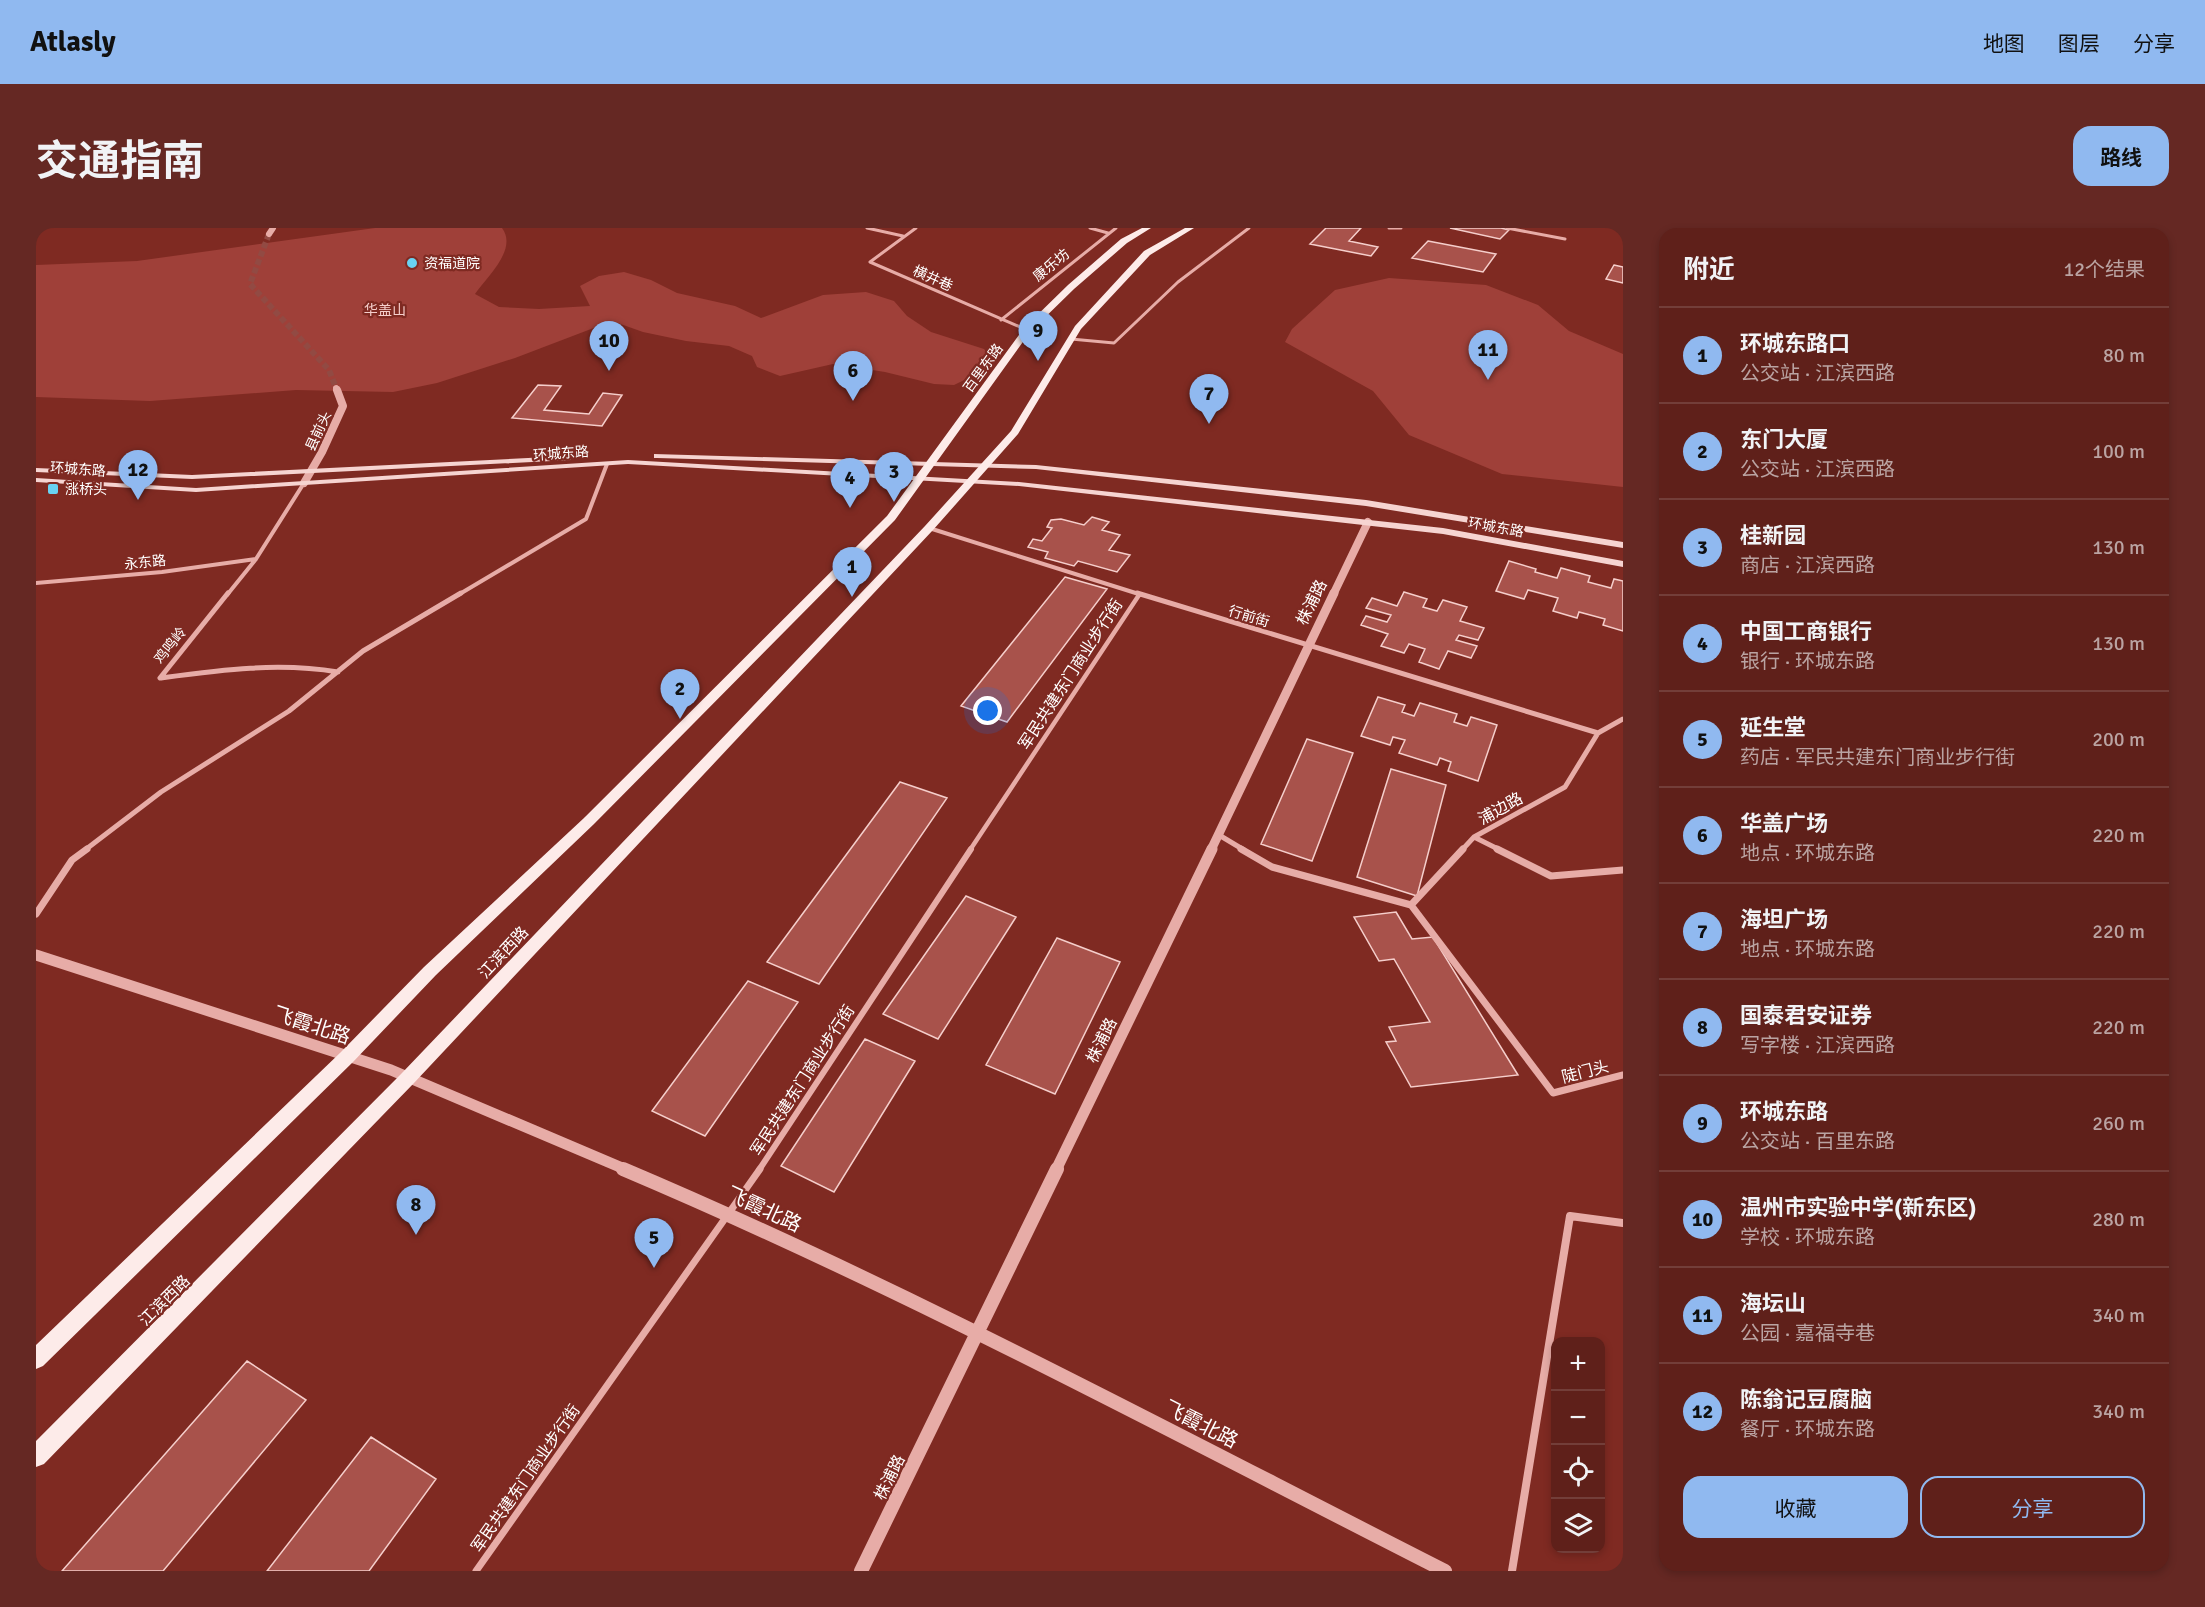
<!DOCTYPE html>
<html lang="zh">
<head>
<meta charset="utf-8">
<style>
  :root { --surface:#5f201a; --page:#652823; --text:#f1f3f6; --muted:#baa3a2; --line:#733e39; --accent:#90b9f0 }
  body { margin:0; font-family:Signika,"Noto Sans SC",sans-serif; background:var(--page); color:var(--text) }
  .controls { position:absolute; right:18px; bottom:18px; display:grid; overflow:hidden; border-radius:12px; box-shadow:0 3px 9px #0003 }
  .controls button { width:54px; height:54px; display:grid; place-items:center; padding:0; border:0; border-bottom:2px solid var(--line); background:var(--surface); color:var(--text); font:30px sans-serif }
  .you { position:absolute; left:952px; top:483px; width:21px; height:21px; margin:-15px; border:4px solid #fff; border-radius:50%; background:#1a73e8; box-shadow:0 0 0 9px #1a73e833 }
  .badge { display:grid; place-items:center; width:39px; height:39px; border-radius:50%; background:var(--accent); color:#111; font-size:20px; font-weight:700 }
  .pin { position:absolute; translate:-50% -50px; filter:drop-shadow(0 2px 3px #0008) }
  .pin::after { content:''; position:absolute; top:32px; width:21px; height:18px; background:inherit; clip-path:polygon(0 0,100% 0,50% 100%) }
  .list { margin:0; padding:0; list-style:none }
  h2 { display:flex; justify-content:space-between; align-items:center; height:78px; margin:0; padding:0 24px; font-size:26px }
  h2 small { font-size:20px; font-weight:400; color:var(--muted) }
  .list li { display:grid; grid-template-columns:39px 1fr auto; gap:18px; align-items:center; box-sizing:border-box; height:96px; padding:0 24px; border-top:2px solid var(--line) }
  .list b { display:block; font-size:22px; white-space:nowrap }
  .list p { margin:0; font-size:20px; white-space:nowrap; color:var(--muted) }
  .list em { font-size:20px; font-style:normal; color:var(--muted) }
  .actions { display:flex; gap:12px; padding:18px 24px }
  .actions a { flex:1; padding:14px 0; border:2px solid var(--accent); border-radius:18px; text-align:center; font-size:21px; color:var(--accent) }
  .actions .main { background:var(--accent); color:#111 }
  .icon { flex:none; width:33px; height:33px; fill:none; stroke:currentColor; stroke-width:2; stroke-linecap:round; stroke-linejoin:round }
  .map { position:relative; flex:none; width:1587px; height:1343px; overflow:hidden; border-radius:18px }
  header { display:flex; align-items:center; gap:36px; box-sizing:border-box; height:84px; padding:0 30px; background:var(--accent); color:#111 }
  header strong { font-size:28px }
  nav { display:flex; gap:33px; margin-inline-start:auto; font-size:21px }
  .intro { display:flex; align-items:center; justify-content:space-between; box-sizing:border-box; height:144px; padding:0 36px }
  h1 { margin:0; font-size:42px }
  .button { padding:15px 27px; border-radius:18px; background:var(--accent); color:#111; font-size:21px; font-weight:700 }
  main { display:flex; gap:36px; padding:0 36px }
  aside { flex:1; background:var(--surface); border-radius:18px; box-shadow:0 3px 9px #0003 }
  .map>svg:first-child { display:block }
</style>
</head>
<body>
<header>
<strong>Atlasly</strong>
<nav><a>地图</a><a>图层</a><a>分享</a></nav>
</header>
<div class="intro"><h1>交通指南</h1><a class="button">路线</a></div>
<main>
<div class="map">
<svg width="1587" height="1343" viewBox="0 0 1587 1343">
  <rect width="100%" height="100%" fill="#7f2a22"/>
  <path fill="#9f4039" d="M339,0H466C482,21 451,49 439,66L463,79L503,81L554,78L544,58L563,48L588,44L615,52L641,65L699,78L725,90L787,67L830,64L858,73L871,88L895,104L948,121L953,127L951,141L918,157L898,156L849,144L797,136L744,148L721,139L716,128L693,118L650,113L607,104L576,93L479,130L401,155L357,164L260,162L114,173L0,169V37L101,33Z
    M1353,50L1450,57L1502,77L1533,103L1587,126V259L1466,246L1373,207L1337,163L1249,114L1256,101L1299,62Z"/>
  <path fill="#a8524b" stroke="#f5cecb" stroke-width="1.5" d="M1290,0H1325L1313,13L1342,19L1335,28L1274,16Z
    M1414,0H1465L1473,2L1464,11Z
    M1392,13L1460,26L1447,44L1376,30Z
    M1578,37L1587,39V55L1570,51Z
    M502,157L525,158L508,182L553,186L567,165L586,167L566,198L476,190Z
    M1056,289L1073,294L1066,302L1084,307L1073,322L1094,327L1081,344L1042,333L1038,338L1009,330L1012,324L992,319L997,311L1006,313L1016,300L1011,299L1015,292L1025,291L1048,297Z
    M1473,333L1500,341L1499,344L1521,350L1525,340L1554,348L1552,354L1575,360L1578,351L1587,353V403L1567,397L1569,391L1543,384L1541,390L1517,383L1522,370L1492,362L1488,371L1460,363Z
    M1029,349L1071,361L971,494L925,478Z
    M1368,364L1391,371L1387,379L1401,383L1407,372L1431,379L1424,393L1448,400L1442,412L1423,407L1420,412L1441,418L1435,430L1412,423L1403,441L1383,434L1389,421L1373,416L1368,425L1345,418L1352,406L1325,397L1330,388L1351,394L1355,387L1330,380L1336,370L1361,378Z
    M1342,469L1369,477L1366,484L1378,488L1384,475L1421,486L1418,494L1431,498L1435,489L1461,497L1442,553L1412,543L1415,534L1404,530L1401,537L1363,525L1369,512L1357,509L1354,517L1325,508Z
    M1271,511L1317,525L1276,633L1225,616Z
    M1355,541L1410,557L1381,668L1321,649Z
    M864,554L911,570L783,756L731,734Z
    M930,668L980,689L902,811L847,786Z
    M1360,684L1376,711L1397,709L1482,847L1375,859L1350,814L1360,813L1353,799L1394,794L1358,731L1343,733L1318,689Z
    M1021,710L1084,734L1019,866L950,837Z
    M712,753L762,774L669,908L616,883Z
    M829,811L879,833L798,964L745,938Z
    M211,1133L270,1172L127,1343H26Z
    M335,1209L400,1251L333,1343H231Z"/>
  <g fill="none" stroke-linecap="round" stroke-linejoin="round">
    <path stroke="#924a43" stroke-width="6" stroke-dasharray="6 3" stroke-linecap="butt" d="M233,6L214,56L293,142L300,160"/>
    <path stroke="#e7aca7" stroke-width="4.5" d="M934,622L1103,367"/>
    <path stroke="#e7aca7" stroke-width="6" d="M723,942L935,621"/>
    <path stroke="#e7aca7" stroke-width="7" d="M440,1343L724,941"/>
    <path stroke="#e7aca7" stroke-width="3" d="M831,0L867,8
      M880,0L834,34L991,102
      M1054,0L1072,5
      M1353,0H1365
      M1471,0L1529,11
      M965,92L1080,0
      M1035,111L1078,115L1142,54L1213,0"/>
    <path stroke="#e7aca7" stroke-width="4" d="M893,300L1106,367
      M0,355L126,344L220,331
      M191,367L220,331L268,255
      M422,367L550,291L571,236"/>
    <path stroke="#e7aca7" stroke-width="5" d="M192,365L124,450C184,442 242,434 302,444
      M1101,365L1562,505
      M1183,607L1208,622
      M49,622L125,564L253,483L327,423L425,365
      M1426,622L1438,609
      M1464,622L1438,609L1529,559L1562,505L1587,491"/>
    <path stroke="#e7aca7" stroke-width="7" d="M1205,621L1236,639L1375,677
      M1427,621L1375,677L1517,865L1587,847
      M1461,621L1515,648L1587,642
      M0,686L36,632L51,621"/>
    <path stroke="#e7aca7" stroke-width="8" d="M1476,1343L1534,988L1587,995"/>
    <path stroke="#e7aca7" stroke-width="6" d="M233,6L237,0
      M300,160L301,163"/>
    <path stroke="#e7aca7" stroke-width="8" d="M268,255L286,224L307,178L301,162
      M1297,367L1332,294"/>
    <path stroke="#e7aca7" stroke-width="9" d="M1175,622L1298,365"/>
    <path stroke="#e7aca7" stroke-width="11" d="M0,727L355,842L591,942
      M1020,942L1176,621"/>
    <path stroke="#e7aca7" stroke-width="14" d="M587,941C868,1060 1137,1205 1409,1343
      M825,1343L1021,941"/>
    <path fill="#f6d4d1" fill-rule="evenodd" d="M618,226L1000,237L1330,272L1587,314V320L1330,278L1000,241L621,230H618Z
      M532,228H535V232L156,251L0,244V240L156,247Z
      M592,232L983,254L1407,300L1587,333V339L1407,306L983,258L592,236L160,264L0,254V250L160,260Z"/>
    <path fill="#fdebe9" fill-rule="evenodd" d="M1106,0H1115L1091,15L1038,61L994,104L859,292L558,596L400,747L317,834L7,1138L0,1141V1117L305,824L388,739L548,590L851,288L988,100L1032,57L1085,11Z
      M1149,0H1158L1114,27L1045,101L982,206L897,302L378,855L8,1236L0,1239V1213L366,845L889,298L975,203L1039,98L1108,23Z"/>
  </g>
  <g fill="#69d2f2" stroke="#7f2a22" stroke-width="2">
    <circle cx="376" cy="35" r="6"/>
    <rect x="11" y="255" width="12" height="12" rx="3"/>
  </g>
  <g text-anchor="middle" stroke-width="4.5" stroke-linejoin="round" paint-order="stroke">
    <g font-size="14" fill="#fff" stroke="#7f2a22" text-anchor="start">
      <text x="388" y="40">资福道院</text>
      <text x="29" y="266">涨桥头</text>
    </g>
    <g font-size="14" fill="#fff" stroke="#7f2a22">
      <text transform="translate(1015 37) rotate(-39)" y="5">康乐坊</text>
      <text transform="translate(897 50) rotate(24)" y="5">横井巷</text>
      <text transform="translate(947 140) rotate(-54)" y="5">百里东路</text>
      <text transform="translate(282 203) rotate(-65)" y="5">县前头</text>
      <text transform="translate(525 225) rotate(-4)" y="5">环城东路</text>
      <text transform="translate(42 241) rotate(4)" y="5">环城东路</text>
      <text transform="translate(1460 299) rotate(10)" y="5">环城东路</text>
      <text transform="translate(109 334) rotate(-6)" y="5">永东路</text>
      <text transform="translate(1213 388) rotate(17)" y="5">行前街</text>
      <text transform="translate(134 417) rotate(-51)" y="5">鸡鸣岭</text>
    </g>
    <g font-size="14" fill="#f5cecb" stroke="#7f2a22">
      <text x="349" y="87">华盖山</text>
    </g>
    <g font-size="16" fill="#fff" stroke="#7f2a22">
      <text transform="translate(1275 374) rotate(-64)" y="6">株浦路</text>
      <text transform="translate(1034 446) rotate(-57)" y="6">军民共建东门商业步行街</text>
      <text transform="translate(1464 580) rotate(-29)" y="6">浦边路</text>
      <text transform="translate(467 724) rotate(-47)" y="6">江滨西路</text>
      <text transform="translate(1065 812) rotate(-64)" y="6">株浦路</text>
      <text transform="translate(1549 843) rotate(-14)" y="6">陡门头</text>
      <text transform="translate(766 852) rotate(-57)" y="6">军民共建东门商业步行街</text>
      <text transform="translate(128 1072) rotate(-45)" y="6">江滨西路</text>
      <text transform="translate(853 1249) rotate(-64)" y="6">株浦路</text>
      <text transform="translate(489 1250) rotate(-55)" y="6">军民共建东门商业步行街</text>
    </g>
    <g font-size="20" fill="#fff" stroke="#7f2a22">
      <text transform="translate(276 797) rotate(18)" y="7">飞霞北路</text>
      <text transform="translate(728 981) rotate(25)" y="7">飞霞北路</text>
      <text transform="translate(1165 1196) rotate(27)" y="7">飞霞北路</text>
    </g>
  </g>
</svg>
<div class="controls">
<button>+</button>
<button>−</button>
<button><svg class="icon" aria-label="locate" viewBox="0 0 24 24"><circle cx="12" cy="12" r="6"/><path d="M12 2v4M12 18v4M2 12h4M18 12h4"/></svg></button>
<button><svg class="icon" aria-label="layers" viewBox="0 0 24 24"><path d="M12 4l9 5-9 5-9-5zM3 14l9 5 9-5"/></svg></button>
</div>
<div class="you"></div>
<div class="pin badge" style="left:816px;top:369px">1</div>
<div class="pin badge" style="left:644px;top:491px">2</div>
<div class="pin badge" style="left:858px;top:274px">3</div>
<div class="pin badge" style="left:814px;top:280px">4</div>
<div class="pin badge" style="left:618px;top:1040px">5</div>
<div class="pin badge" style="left:817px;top:173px">6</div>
<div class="pin badge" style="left:1173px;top:196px">7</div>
<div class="pin badge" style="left:380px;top:1007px">8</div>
<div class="pin badge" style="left:1002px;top:133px">9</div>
<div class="pin badge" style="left:573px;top:143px">10</div>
<div class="pin badge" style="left:1452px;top:152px">11</div>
<div class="pin badge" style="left:102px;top:272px">12</div>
</div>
<aside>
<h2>附近<small>12个结果</small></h2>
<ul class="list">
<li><span class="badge">1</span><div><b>环城东路口</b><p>公交站 · 江滨西路</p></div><em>80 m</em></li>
<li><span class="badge">2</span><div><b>东门大厦</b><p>公交站 · 江滨西路</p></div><em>100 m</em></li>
<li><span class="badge">3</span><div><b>桂新园</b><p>商店 · 江滨西路</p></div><em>130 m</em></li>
<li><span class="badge">4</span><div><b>中国工商银行</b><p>银行 · 环城东路</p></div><em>130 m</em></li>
<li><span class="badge">5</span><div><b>延生堂</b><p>药店 · 军民共建东门商业步行街</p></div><em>200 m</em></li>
<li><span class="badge">6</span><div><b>华盖广场</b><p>地点 · 环城东路</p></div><em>220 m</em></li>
<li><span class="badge">7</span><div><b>海坦广场</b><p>地点 · 环城东路</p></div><em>220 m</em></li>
<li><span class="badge">8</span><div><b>国泰君安证券</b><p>写字楼 · 江滨西路</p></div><em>220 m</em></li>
<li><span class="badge">9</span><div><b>环城东路</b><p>公交站 · 百里东路</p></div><em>260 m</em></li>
<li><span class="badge">10</span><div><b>温州市实验中学(新东区)</b><p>学校 · 环城东路</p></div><em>280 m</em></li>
<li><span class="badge">11</span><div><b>海坛山</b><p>公园 · 嘉福寺巷</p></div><em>340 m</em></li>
<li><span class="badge">12</span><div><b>陈翁记豆腐脑</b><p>餐厅 · 环城东路</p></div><em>340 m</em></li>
</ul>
<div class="actions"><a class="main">收藏</a><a>分享</a></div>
</aside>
</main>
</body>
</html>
